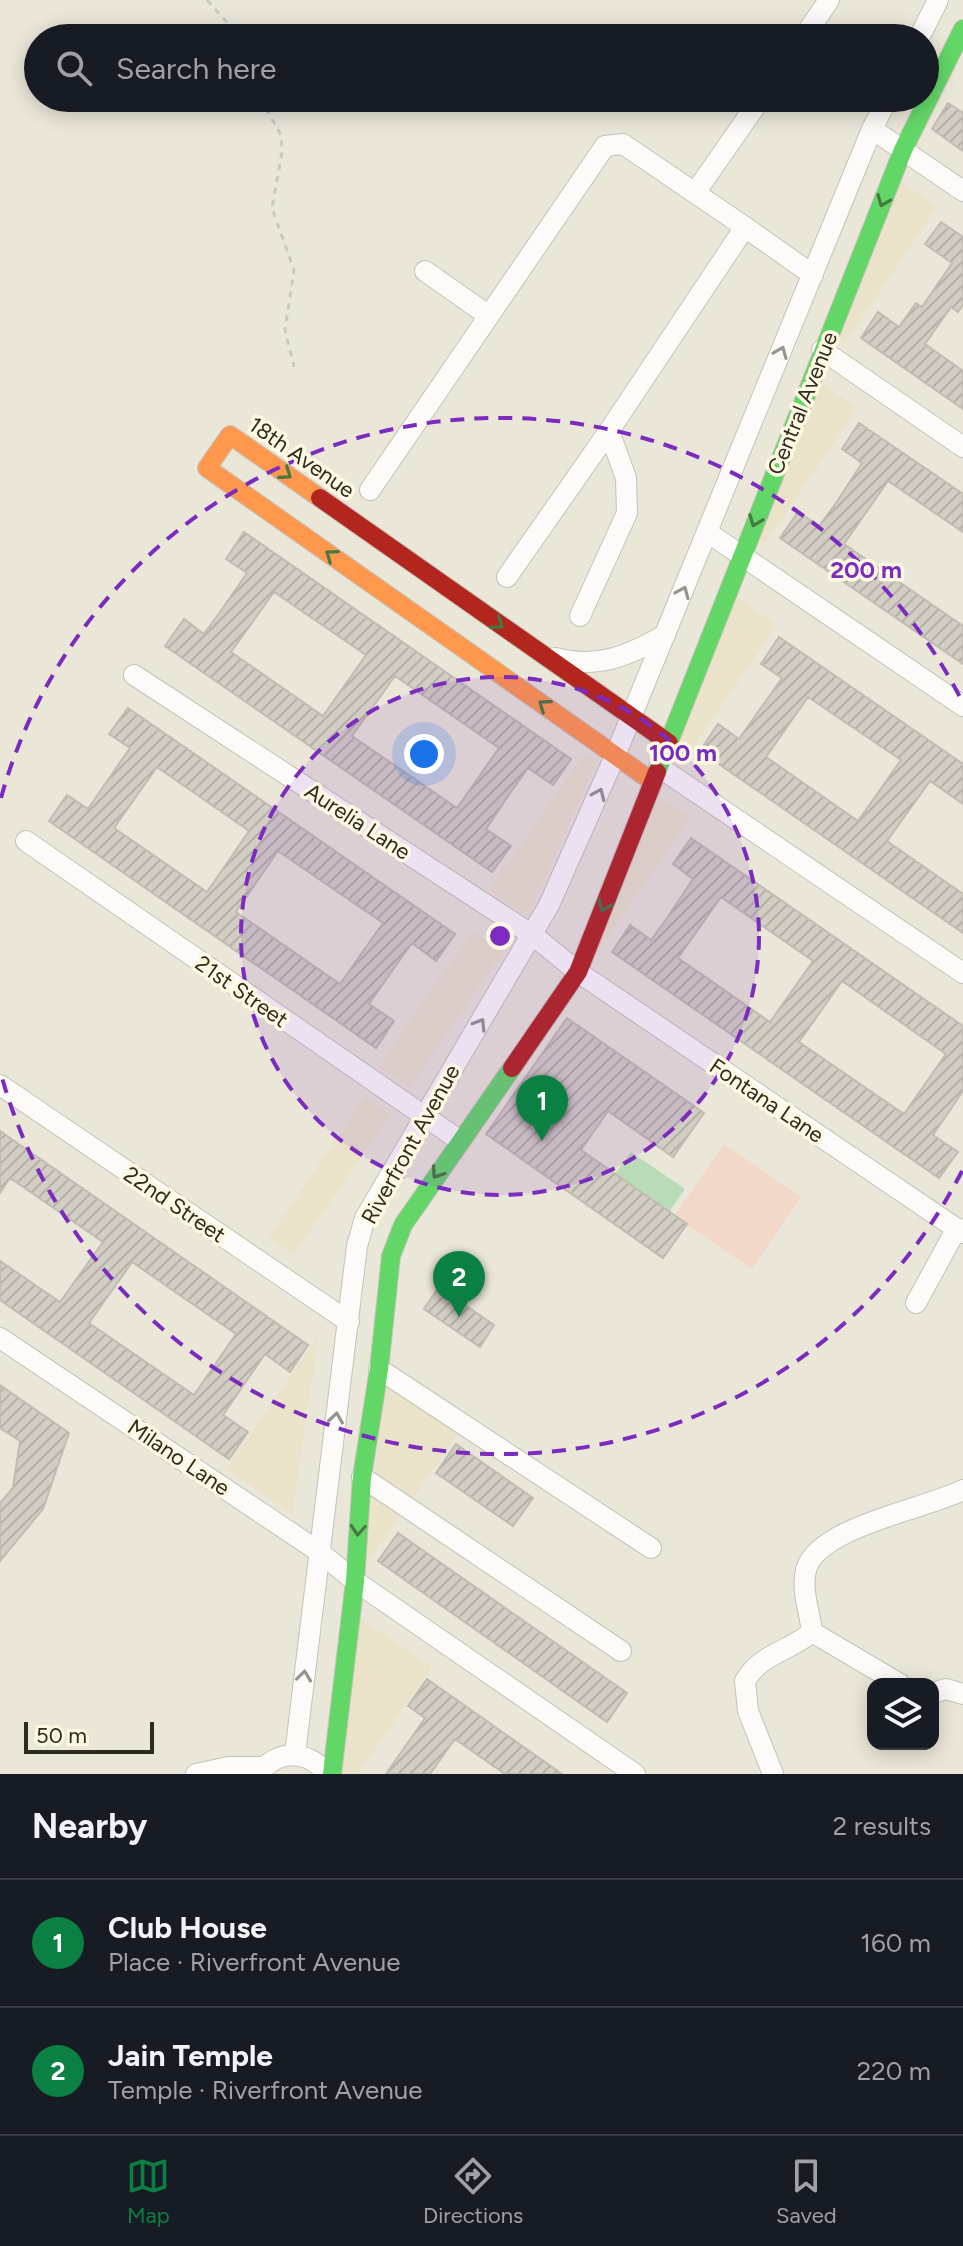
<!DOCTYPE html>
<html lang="en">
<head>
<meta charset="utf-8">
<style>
  :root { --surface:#171b24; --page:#20242c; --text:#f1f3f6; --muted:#9ea1a6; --line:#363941; --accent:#0b8043 }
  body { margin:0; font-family:Figtree,sans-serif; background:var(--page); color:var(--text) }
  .controls { position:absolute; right:24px; bottom:24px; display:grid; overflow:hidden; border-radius:16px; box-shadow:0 4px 20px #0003 }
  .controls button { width:72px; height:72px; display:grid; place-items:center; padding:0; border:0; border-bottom:2px solid var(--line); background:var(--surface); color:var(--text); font:40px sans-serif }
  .scale { position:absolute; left:24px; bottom:20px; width:130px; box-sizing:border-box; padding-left:8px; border:4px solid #2e2c21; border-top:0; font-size:22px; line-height:28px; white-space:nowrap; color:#2e2c21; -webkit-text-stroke:6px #fef8e2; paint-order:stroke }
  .you { position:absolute; left:424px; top:754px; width:28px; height:28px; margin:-20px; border:6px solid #fff; border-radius:50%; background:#1a73e8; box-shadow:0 0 0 12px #1a73e833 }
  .badge { display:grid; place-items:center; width:52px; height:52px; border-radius:50%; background:var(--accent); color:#fff; font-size:26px; font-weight:700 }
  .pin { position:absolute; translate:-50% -66px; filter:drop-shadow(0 2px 4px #0008) }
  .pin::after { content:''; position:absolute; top:42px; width:28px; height:24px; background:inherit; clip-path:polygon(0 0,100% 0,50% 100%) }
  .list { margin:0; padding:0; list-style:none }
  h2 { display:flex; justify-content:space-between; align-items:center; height:104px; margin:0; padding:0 32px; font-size:34px }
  h2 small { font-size:26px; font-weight:400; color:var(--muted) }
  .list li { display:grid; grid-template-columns:52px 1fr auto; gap:24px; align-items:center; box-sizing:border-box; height:128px; padding:0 32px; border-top:2px solid var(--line) }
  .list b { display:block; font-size:30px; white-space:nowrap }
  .list p { margin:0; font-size:26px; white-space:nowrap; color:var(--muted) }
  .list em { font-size:26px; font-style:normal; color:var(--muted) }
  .icon { flex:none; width:44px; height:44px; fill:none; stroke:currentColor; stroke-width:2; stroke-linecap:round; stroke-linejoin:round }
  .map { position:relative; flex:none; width:963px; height:1774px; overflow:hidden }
  .search { position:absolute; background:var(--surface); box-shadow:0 4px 20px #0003; left:24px; right:24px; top:24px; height:88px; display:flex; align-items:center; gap:20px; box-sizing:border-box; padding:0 28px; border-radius:44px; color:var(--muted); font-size:30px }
  .sheet { height:360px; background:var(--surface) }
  nav { display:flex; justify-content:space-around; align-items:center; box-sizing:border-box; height:112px; border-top:2px solid var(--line); background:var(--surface); font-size:22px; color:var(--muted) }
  nav a { display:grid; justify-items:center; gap:4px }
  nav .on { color:var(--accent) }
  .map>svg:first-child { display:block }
</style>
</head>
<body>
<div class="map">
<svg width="963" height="1774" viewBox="0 0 963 1774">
  <defs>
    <pattern id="building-hatch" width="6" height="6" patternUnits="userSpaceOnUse" patternTransform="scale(2)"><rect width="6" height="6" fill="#d3cec4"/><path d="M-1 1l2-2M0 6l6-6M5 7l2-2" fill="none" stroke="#b5b1a8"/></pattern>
  </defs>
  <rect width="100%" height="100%" fill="#eae6d8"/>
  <path fill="#eae3ca" d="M899,180L937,207L844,344L835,337Z
    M819,382L858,408L764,544L756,538Z
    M736,596L777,625L683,762L672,756Z
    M585,753L597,761L528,916L489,890Z
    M657,795L690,817L593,959Z
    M472,931L503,952L410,1088L379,1067Z
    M365,1097L390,1115L294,1254L269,1237Z
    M318,1337L292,1514L226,1469Z
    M385,1380L459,1433L365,1566Z
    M359,1617L432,1667L358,1774H340Z"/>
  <path fill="#f1d8c9" d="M724,1144L801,1197L752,1269L674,1216Z"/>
  <path fill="#badbb8" d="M631,1152L685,1189L669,1212L615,1174Z"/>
  <path fill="url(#building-hatch)" stroke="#c1bbb1" stroke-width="2" fill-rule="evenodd" d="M948,103L963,113V151L932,129Z
    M941,222L963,237V305L958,312L951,307L925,344L963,371V409L861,338L878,312L899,327L916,303L922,307L952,263L925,244Z
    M859,423L963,494V532L888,481L844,544L963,626V664L780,538L798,512L819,526L836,503L862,463L842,449Z
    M244,532L571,759L553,785L528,768L508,796L486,829L511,846L492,872L165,646L184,619L204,634L220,612L247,573L226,559ZM274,592L366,655L323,716L231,652ZM395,676L499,748L457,808L352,736Z
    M779,637L963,764V804L930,781L887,841L963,894V933L700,751L718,724L739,739L782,678L761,664ZM808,697L901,760L858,821L766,757Z
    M128,708L455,934L436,961L412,943L392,971L369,1004L394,1021L376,1048L49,821L67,795L88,809L103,787L130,748L109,734ZM157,767L249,831L207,892L114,828ZM278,851L383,923L340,984L236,912Z
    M691,838L963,1026V1091L933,1135L958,1152L939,1178L612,952L630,925L651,940L667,918L693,879L673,864ZM721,897L813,961L770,1022L678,958ZM842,981L946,1054L904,1114L799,1042Z
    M567,1018L704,1113L673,1157L608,1111L581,1150L687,1224L663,1258L486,1134Z
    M0,1131L308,1345L290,1372L265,1354L223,1415L248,1432L229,1459L0,1300V1261L60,1302L103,1242L10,1178L0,1193ZM132,1262L236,1334L194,1395L89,1323Z
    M439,1287L494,1325L480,1347L424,1309Z
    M0,1385L69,1433L43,1509L0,1561V1503L13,1488L20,1441L0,1428Z
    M456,1444L533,1498L513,1526L436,1473Z
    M398,1533L627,1693L607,1722L378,1561Z
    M427,1679L491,1724L562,1774H505L455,1739L430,1774H386L425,1718L408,1706Z"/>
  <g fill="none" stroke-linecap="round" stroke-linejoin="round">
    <defs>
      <path id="street" d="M803,38L829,0
        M919,38L938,0
        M872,129L963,191
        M695,193L761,98
        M425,271L489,316
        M822,350L963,447
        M609,431L745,227L813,275
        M370,490L605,146L623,144L745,227
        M707,532L963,706
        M507,577L609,431L626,478L627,513L580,616
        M555,658C598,669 628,656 665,635
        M134,675L534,936L578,972L963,1233
        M659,767L963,973
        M26,841L459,1140
        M0,1085L349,1322
        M916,1303L957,1228
        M0,1338L318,1551L355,1581L635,1774
        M379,1369L651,1548
        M362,1477L621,1651
        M812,1632L900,1684
        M933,1693L946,1689L963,1694
        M295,1754L357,1246L365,1218L549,905L615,756L872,129L888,98
        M196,1774L229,1767H264
        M259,1774C277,1748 309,1750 327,1774
        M773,1774L748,1711L745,1681C760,1654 790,1651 812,1632C810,1612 801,1591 806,1570C817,1527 925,1509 963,1490"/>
      <path id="fast" d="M657,772L903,150L963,29
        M332,1774L355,1581L362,1477L379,1369L391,1256L403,1225L512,1068"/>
      <path id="slow" d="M320,498L230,435L207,468L653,782"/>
      <path id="jam" d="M320,498L669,743
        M512,1068L578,972L657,772"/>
    </defs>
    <use href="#street" stroke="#c5c2b7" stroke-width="22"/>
    <use href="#fast" stroke="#c5c2b7" stroke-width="20"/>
    <use href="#slow" stroke="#c5c2b7" stroke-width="20"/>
    <use href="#jam" stroke="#c5c2b7" stroke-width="20"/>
    <path stroke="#cac8c3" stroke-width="3" stroke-dasharray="6 6" stroke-linecap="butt" d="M207,0L241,38
      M260,98L281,135L282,152L272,208L294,270L285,330L294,367"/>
    <use href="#street" stroke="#fcfbf9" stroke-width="20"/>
    <use href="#fast" stroke="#63d668" stroke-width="18"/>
    <use href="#slow" stroke="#ff974d" stroke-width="18"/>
    <use href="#jam" stroke="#b3261e" stroke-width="18"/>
  </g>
  <defs><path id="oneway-chevron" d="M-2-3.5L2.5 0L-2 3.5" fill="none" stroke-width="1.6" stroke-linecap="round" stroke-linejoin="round" transform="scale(2)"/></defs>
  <g stroke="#467841">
    <use href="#oneway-chevron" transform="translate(883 201) rotate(112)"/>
    <use href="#oneway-chevron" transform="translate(286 474) rotate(35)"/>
    <use href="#oneway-chevron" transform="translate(755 521) rotate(111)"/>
    <use href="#oneway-chevron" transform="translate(331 555) rotate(-145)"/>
    <use href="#oneway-chevron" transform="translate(498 624) rotate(35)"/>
    <use href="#oneway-chevron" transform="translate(544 705) rotate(-145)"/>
    <use href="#oneway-chevron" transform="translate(604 906) rotate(111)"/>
    <use href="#oneway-chevron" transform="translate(437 1173) rotate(124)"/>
    <use href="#oneway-chevron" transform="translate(358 1530) rotate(94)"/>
  </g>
  <g stroke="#95948d">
    <use href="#oneway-chevron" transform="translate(781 352) rotate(-68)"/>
    <use href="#oneway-chevron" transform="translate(683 592) rotate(-67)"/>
    <use href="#oneway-chevron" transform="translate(599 794) rotate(-66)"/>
    <use href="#oneway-chevron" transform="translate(480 1024) rotate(-58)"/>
    <use href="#oneway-chevron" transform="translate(336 1418) rotate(-82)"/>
    <use href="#oneway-chevron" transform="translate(304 1676) rotate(-83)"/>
  </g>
  <circle cx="500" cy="936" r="259" fill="#7b2cbf" fill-opacity=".12"/>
  <g fill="none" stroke="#7b2cbf" stroke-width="4" stroke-dasharray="14 10">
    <circle cx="500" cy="936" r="259"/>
    <path d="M962 1171A518 518 0 0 1 1 1074M1 798A518 518 0 0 1 962 701"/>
  </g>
  <g text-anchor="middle" stroke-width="7" stroke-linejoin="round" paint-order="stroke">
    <g font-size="22" fill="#2e2c21" stroke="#fef8e2">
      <text transform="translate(802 403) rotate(-68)" y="8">Central Avenue</text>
      <text transform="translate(302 457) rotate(35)" y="8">18th Avenue</text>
      <text transform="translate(358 821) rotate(33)" y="8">Aurelia Lane</text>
      <text transform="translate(242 991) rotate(35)" y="8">21st Street</text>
      <text transform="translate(767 1100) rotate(34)" y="8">Fontana Lane</text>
      <text transform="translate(410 1144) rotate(-61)" y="8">Riverfront Avenue</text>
      <text transform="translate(175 1204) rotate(34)" y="8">22nd Street</text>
      <text transform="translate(179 1457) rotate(34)" y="8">Milano Lane</text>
    </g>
  </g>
  <circle cx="500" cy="936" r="12" fill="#7b2cbf" stroke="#fef8e2" stroke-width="4"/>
  <g font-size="24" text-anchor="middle" font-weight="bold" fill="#7b2cbf" stroke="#fef8e2" stroke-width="7" stroke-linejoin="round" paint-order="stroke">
    <text x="866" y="578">200 m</text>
    <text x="683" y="761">100 m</text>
  </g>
</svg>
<div class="controls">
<button><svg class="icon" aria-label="layers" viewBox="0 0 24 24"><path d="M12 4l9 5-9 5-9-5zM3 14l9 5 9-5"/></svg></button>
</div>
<div class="scale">50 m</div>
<div class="you"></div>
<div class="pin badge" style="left:542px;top:1141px">1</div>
<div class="pin badge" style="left:459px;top:1317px">2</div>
<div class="search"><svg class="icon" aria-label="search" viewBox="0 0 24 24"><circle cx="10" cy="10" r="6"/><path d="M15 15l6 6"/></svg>Search here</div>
</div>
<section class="sheet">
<h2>Nearby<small>2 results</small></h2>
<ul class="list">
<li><span class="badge">1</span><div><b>Club House</b><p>Place · Riverfront Avenue</p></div><em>160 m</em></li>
<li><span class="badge">2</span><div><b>Jain Temple</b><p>Temple · Riverfront Avenue</p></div><em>220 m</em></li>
</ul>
</section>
<nav>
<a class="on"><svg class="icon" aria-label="map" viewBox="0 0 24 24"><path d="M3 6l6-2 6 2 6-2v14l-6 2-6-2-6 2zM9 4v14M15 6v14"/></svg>Map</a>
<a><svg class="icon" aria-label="directions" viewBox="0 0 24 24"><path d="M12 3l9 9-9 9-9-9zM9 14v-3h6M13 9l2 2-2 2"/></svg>Directions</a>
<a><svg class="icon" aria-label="saved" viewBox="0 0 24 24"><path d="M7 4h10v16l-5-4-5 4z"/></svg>Saved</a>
</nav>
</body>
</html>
